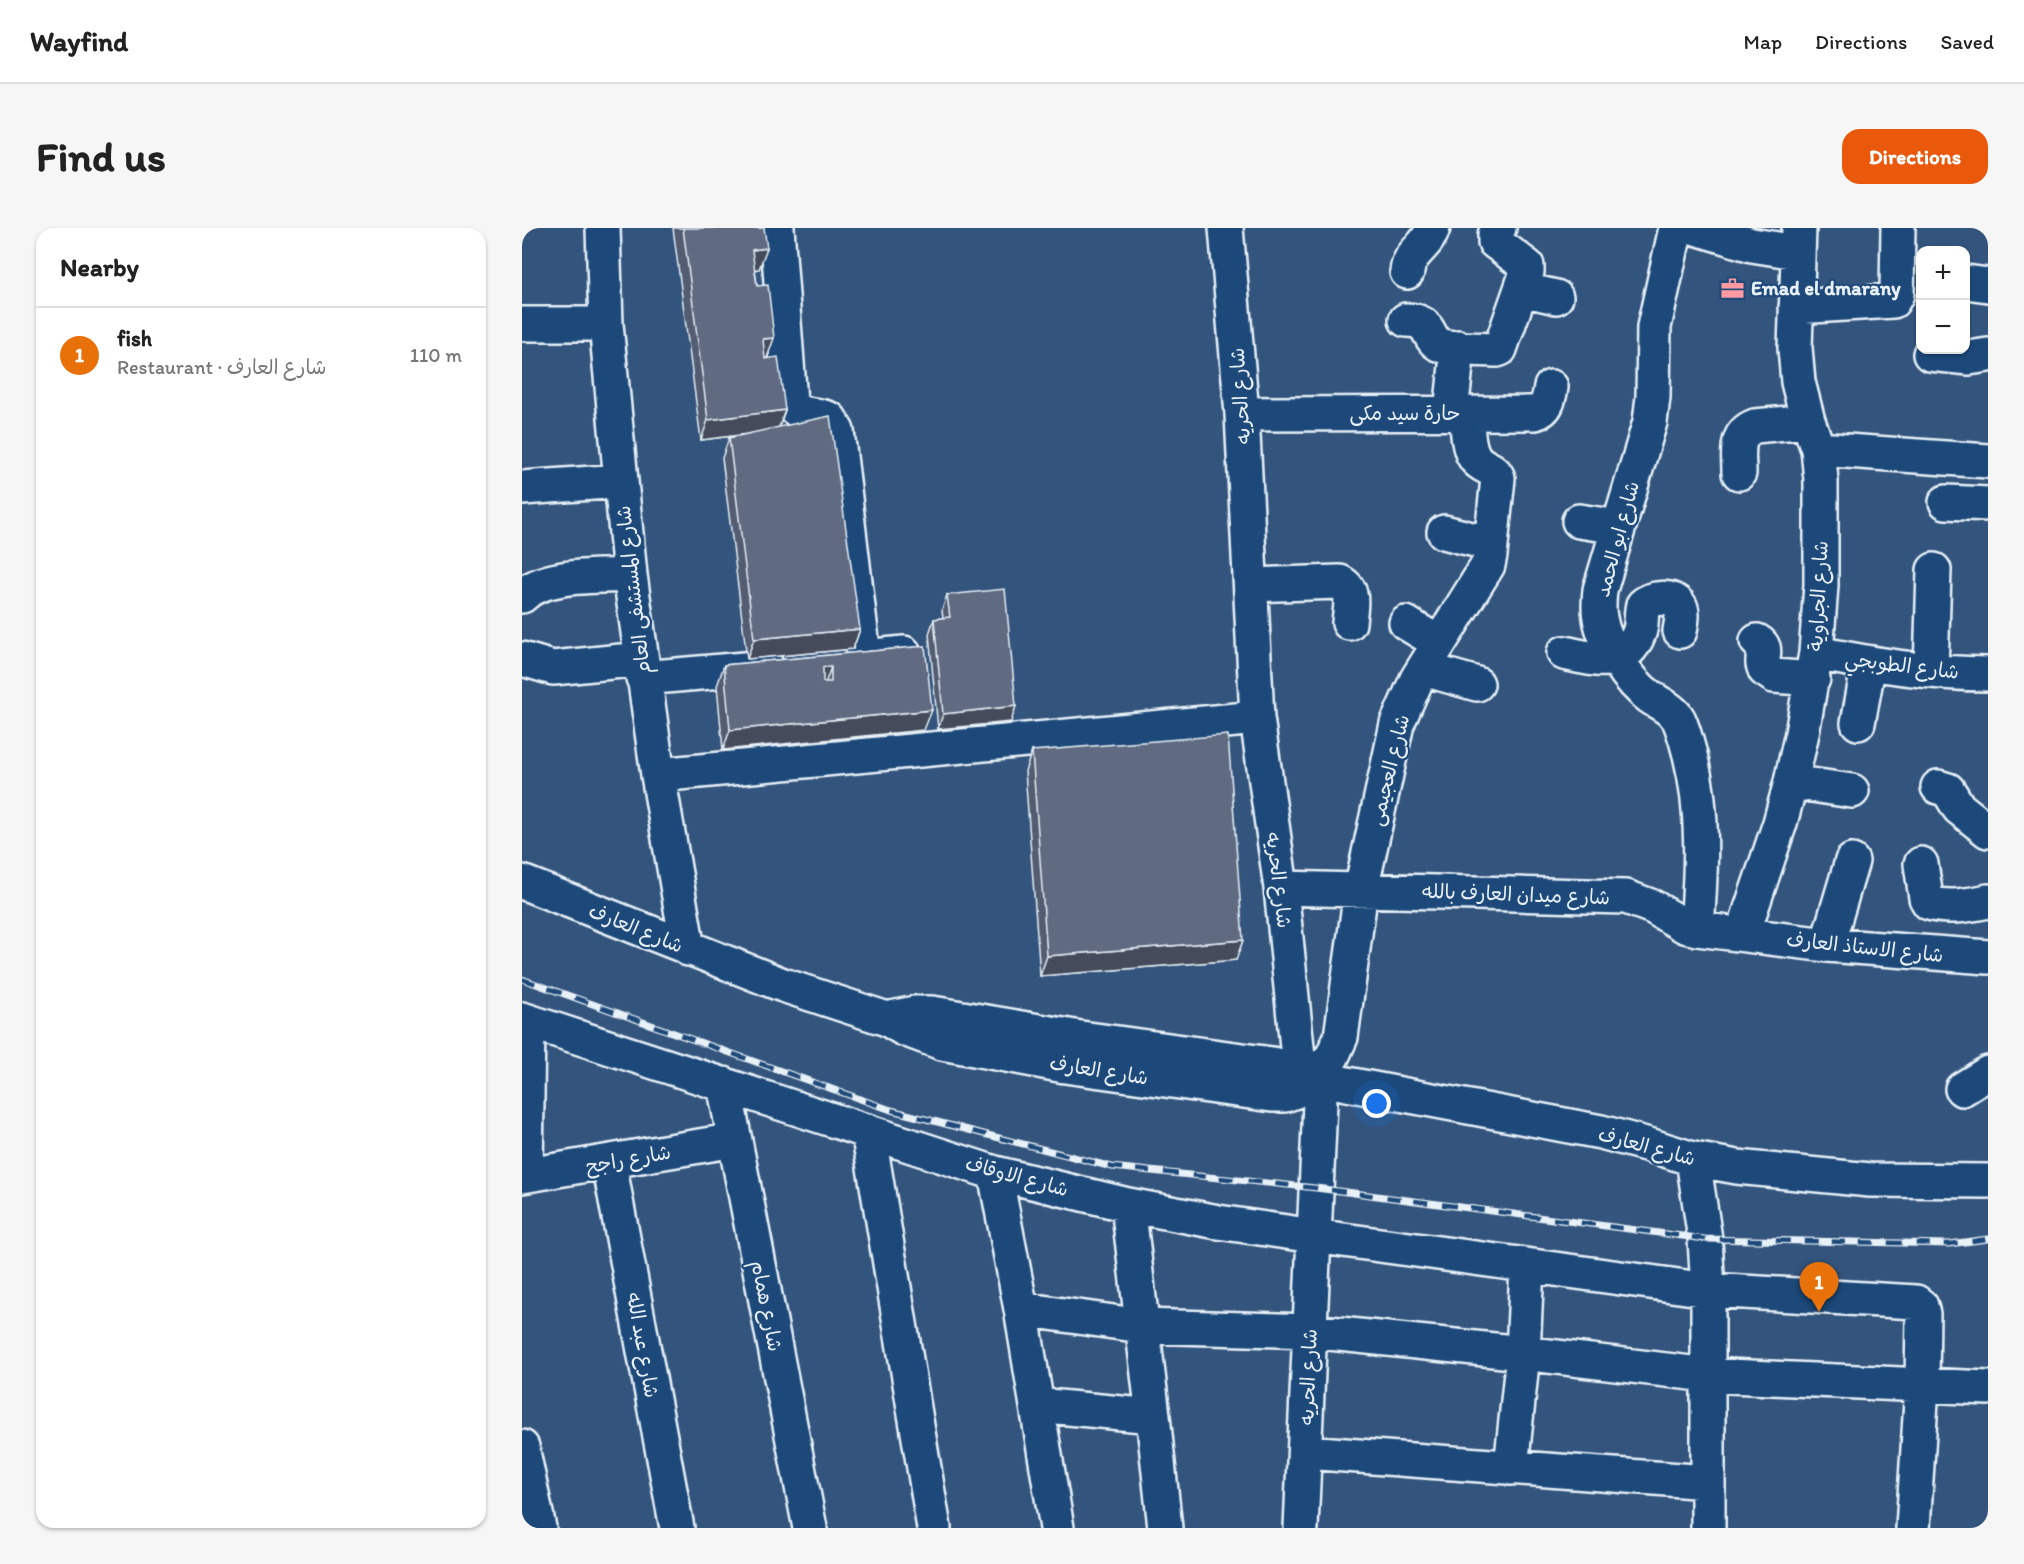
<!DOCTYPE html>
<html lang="en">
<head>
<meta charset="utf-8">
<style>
  :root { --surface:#fff; --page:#f6f6f6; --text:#222; --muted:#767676; --line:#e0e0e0; --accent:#ea580c }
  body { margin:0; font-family:Itim,"Playpen Sans Arabic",sans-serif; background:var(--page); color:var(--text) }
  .controls { position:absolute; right:18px; top:18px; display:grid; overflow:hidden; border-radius:12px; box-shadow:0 2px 4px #0004 }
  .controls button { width:54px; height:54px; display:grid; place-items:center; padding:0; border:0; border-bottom:2px solid var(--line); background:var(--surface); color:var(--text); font:30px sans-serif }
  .you { position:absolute; left:855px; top:876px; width:21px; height:21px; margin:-15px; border:4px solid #fff; border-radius:50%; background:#1a73e8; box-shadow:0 0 0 9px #1a73e833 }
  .badge { display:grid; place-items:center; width:39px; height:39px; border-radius:50%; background:var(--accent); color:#fff; font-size:20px; font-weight:700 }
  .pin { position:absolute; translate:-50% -50px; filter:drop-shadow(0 2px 3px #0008) }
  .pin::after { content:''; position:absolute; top:32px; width:21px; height:18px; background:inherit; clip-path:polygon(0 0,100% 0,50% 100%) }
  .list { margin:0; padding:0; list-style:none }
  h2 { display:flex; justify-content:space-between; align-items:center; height:78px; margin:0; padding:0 24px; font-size:26px }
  h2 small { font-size:20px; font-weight:400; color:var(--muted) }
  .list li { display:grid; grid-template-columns:39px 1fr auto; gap:18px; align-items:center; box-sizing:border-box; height:96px; padding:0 24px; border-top:2px solid var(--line) }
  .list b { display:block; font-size:22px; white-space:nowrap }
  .list p { margin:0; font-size:20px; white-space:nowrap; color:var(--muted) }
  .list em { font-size:20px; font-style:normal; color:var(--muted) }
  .map { position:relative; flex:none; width:1466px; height:1300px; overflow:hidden; border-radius:18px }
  header { display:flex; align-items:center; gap:36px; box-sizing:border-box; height:84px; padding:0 30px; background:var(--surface); border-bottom:2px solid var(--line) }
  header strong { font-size:28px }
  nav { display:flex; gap:33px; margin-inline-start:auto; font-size:21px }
  .intro { display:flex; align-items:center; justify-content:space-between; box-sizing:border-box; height:144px; padding:0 36px }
  h1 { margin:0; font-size:42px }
  .button { padding:15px 27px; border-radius:18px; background:var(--accent); color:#fff; font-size:21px; font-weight:700 }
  main { display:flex; gap:36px; padding:0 36px }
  aside { flex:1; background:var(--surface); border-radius:18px; box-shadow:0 2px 4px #0004 }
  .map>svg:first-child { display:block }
</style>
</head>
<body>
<header>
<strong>Wayfind</strong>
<nav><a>Map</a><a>Directions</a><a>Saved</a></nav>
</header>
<div class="intro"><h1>Find us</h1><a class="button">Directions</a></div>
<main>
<aside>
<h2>Nearby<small></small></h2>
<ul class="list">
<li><span class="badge" style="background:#e8710a">1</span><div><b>fish</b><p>Restaurant · شارع العارف</p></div><em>110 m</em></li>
</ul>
</aside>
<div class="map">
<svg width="1466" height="1300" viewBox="0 0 1466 1300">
  <rect width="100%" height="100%" fill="#33547c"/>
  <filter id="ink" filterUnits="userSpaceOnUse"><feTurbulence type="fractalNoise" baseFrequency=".0167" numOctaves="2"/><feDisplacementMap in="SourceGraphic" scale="12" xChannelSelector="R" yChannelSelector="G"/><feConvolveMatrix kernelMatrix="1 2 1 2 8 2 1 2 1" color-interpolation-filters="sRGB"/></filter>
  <g filter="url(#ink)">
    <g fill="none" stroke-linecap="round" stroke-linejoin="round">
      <defs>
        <path id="minor" d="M81,0L84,96L108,347L136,547L166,721
          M255,0L268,174C277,191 293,184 308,191L315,203L342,429L382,425
          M704,0L720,186L735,490L759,660L776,829C783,848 795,851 798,875L779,1300
          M1154,0L1132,99L1131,169L1128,194L1078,362C1077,371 1076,380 1078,390C1082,416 1107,454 1128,469C1138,476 1151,481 1157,492C1162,503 1165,516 1168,527C1183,585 1179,642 1175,701
          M1174,0L1230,17L1275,24
          M885,44C887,23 905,20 911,0
          M1444,54L1466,57
          M999,61L1034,69
          M1274,79L1371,73L1375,66L1376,0
          M884,92C913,92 902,112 921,118C936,122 959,121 975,122L978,121L1005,44V38L973,14V7L977,0
          M0,96H84
          M1408,126L1447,130L1466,127
          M929,185L936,119
          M720,186L1013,185C1025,182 1027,171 1029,159
          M1296,221L1466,233
          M1217,245C1217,226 1212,206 1233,198L1286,193
          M0,260L99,253
          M1424,274L1466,276
          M1057,293L1096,299
          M922,304L969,316
          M729,357L818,354C834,362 828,380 827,395
          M0,368C23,345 76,349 108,347
          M884,395L917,415
          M1235,413C1246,419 1240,427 1241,436L1243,442L1252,448L1291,451
          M1042,425C1072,431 1103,442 1117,405C1121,396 1118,386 1121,377C1129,369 1152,367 1158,378C1162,385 1159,396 1158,403
          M1294,425C1351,436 1408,446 1466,446
          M0,431L31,440L119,431
          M902,441L955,456
          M1409,443L1412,342
          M121,450L245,439
          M1336,495L1347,435
          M136,547L735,490
          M1269,554L1330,563
          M1416,559L1426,562L1437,580L1466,603
          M1399,636L1404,670L1407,675C1427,681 1447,677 1466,673
          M0,654L261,757L365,791L382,801L420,815L543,838L750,867H763L774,863L783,857L810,829L819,809L839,662L875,496L895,451L966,337L968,327L976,250C972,240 965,241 958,235C945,227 945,198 945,185
          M759,660L1104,669L1131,679L1163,698L1175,701L1305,717L1466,729
          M1221,705L1258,595L1269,554L1280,505L1294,425L1299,357V252L1296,221L1286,193L1276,154L1273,120L1277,0
          M1305,717L1330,633
          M0,791L473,945L606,977L696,994L792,1008L1186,1062L1394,1074L1399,1078L1401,1086L1400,1157L1391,1300
          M365,791L393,785H410L559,810L750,836L775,842L788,849L1079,904L1127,917L1171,931L1215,939L1348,952L1466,953
          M202,856L288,1300
          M1440,861L1466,845
          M346,903L412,1300
          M1171,931L1183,1011L1186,1062V1300
          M87,935L155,1300
          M473,945L499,1081L535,1300
          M4,947L6,793
          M0,948L213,912
          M606,977L631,1188L643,1300
          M499,1081L620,1098L788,1103L1001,1125L1186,1147L1466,1160
          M515,1177L631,1188
          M0,1219L17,1300
          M783,1224L1186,1254
          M989,1240L1001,1125L1005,1038"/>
      </defs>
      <use href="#minor" stroke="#e8f1f8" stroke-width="38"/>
      <use href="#minor" stroke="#1f4a7a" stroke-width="33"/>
      <defs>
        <path id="rail" d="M0,751L369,882L590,939L794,960L1183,1011L1427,1016L1466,1011"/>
      </defs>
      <use href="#rail" stroke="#e8f1f8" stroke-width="7"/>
      <use href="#rail" stroke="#1f4a7a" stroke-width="4.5" stroke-dasharray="14" stroke-linecap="butt"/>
    </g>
    <path fill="#535c6f" stroke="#e8f1f8" stroke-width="1.5" d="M151,0H242L237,41H233L245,130L263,182L257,199L338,401L331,421L225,431L200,230L207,210L227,206L179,212Z
      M425,367L489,494L416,501L407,406L412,391L421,390L420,382Z
      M403,418L402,502L201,522L195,458L202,437Z
      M510,523L721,712L714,732L518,748L503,543Z"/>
    <path fill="#444b5a" stroke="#e8f1f8" stroke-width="1.5" d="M245,20L237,41L223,42L230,22Z
      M252,110L245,130L234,132L241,111Z
      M263,182L256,202L179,212L186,192Z
      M338,401L331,421L225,431L232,411Z
      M301,439H309L302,459H293Z
      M494,478L489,494L416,501L421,486Z
      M410,482L402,502L201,522L208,502Z
      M721,712L714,732L518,748L525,728Z"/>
    <path fill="#616b81" stroke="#e8f1f8" stroke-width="1.5" fill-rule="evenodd" d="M161,0H242L245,20L230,22L235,58L246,57L252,110L241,111L243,131L256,129L263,182L186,192Z
      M308,188L338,401L232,411L207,210Z
      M483,361L494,478L421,486L412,391L428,389L425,367Z
      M403,418L410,482L208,502L202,437ZM301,439H309V454H301Z
      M706,507L721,712L525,728L510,523Z"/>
  </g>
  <defs>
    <symbol id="office-bare" viewBox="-9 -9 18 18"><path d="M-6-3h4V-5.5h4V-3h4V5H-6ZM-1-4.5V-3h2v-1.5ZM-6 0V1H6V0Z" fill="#ff9aa2" stroke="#1f4a7a" stroke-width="2.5" paint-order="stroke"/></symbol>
  </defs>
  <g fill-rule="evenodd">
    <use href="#office-bare" x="1194" y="44" width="33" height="33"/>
  </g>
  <g text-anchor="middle" stroke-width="4.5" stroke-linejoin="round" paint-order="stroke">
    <g font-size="20" font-weight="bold" fill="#e8f1f8" stroke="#1f4a7a" text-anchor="start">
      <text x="1229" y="67">Emad el dmarany</text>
    </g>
    <g font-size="20" fill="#e8f1f8" stroke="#1f4a7a">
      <text transform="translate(718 168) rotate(-94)" y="7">شارع الحريه</text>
      <text x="883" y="192">حارة سيد مكى</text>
      <text transform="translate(1095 311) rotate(-75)" y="7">شارع ابو الحمد</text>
      <text transform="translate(111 362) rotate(-97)" y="7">شارع المستشفى العام</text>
      <text transform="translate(1296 368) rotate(-87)" y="7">شارع الجراوية</text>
      <text transform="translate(1380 437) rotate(7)" y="7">شارع الطوبجي</text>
      <text transform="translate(867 542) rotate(-76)" y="7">شارع العجيمى</text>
      <text transform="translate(757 652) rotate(83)" y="7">شارع الحريه</text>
      <text transform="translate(994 666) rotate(2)" y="7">شارع ميدان العارف بالله</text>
      <text transform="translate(114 700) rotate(22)" y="7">شارع العارف</text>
      <text transform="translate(1343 719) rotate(6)" y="7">شارع الاستاذ العارف</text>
      <text transform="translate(577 842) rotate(9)" y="7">شارع العارف</text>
      <text transform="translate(1125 918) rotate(15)" y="7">شارع العارف</text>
      <text transform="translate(106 931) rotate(-10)" y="7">شارع راجح</text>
      <text transform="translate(495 948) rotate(15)" y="7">شارع الاوقاف</text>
      <text transform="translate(245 1078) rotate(79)" y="7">شارع همام</text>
      <text transform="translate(121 1117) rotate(80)" y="7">شارع عبد الله</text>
      <text transform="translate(786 1149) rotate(-88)" y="7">شارع الحريه</text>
    </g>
  </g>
</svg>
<div class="controls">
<button>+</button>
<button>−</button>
</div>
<div class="you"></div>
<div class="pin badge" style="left:1297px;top:1084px;background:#e8710a">1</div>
</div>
</main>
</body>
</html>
